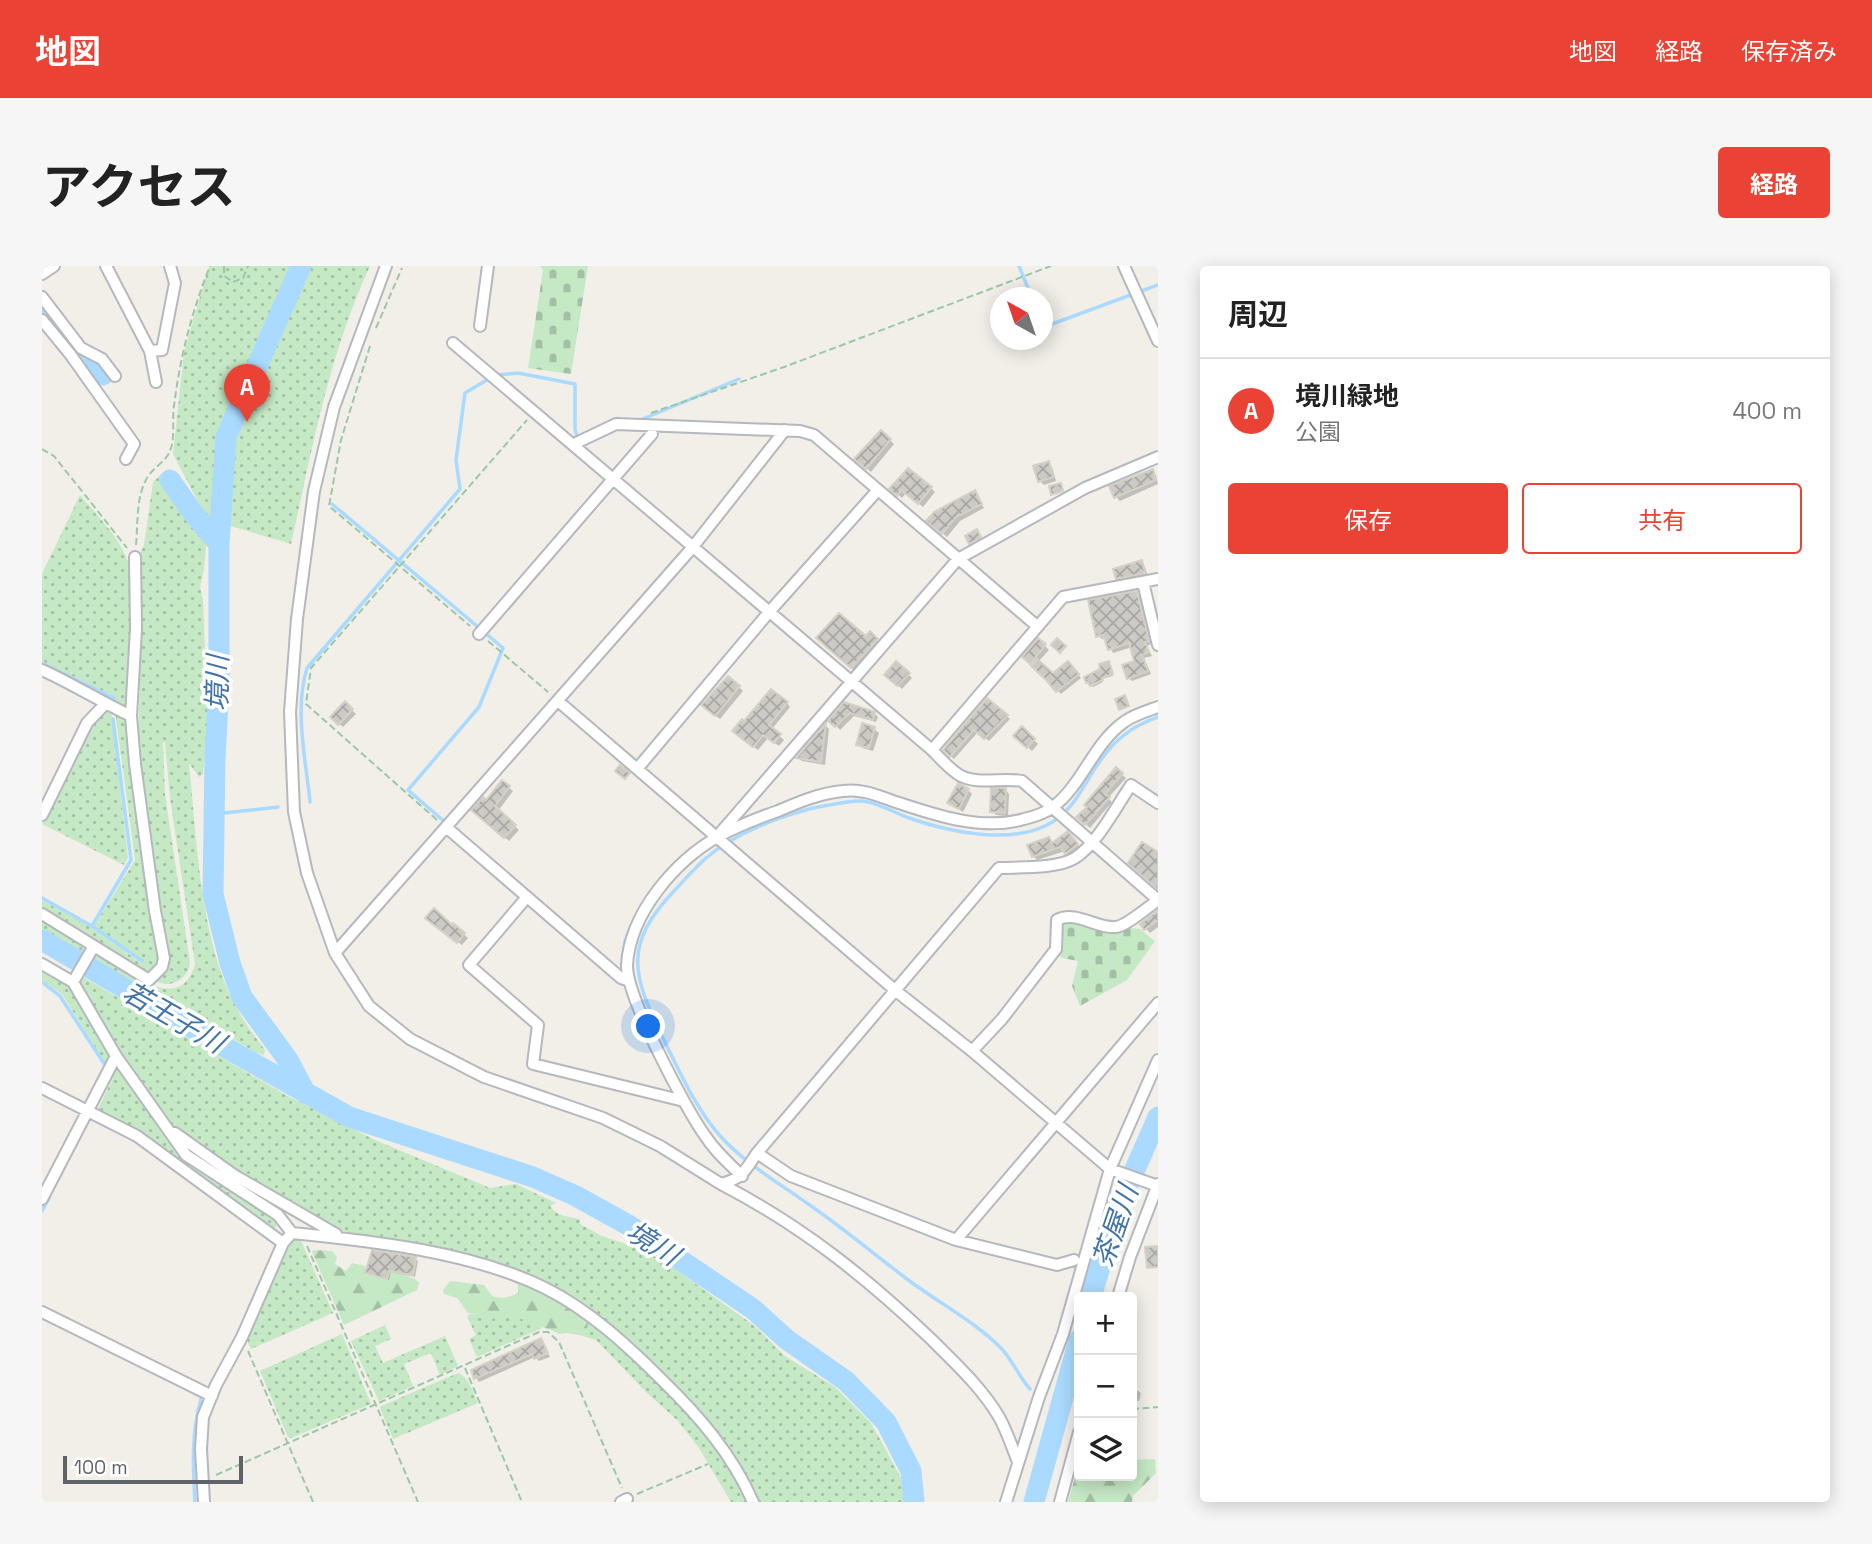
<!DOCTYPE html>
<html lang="ja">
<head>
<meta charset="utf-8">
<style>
  :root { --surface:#fff; --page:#f6f6f6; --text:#222; --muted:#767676; --line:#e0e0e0; --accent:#ea4335 }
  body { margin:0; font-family:"Space Grotesk","Noto Sans JP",sans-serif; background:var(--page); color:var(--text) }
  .controls { position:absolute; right:21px; bottom:21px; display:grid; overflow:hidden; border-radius:7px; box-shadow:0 4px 18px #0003 }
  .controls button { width:63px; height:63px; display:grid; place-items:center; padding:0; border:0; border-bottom:2px solid var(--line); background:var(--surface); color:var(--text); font:35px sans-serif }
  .compass { position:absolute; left:948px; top:21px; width:63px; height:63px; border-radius:50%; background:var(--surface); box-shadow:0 4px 18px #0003; rotate:320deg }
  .scale { position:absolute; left:21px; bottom:18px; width:180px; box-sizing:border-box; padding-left:7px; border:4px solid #5f6368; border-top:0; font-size:19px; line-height:24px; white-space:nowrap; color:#5f6368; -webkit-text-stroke:5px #fff; paint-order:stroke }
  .you { position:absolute; left:607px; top:761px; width:24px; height:24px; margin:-18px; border:5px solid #fff; border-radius:50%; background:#1a73e8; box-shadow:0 0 0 10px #1a73e833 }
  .badge { display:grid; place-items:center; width:46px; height:46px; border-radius:50%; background:var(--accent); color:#fff; font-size:23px; font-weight:700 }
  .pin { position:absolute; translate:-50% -58px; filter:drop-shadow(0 2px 4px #0008) }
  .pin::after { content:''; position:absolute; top:37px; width:24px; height:21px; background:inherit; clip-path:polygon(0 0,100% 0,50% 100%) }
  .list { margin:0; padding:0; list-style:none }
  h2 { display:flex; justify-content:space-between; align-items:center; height:91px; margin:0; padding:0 28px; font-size:30px }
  h2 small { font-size:23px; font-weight:400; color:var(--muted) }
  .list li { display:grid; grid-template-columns:46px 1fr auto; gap:21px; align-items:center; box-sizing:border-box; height:105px; padding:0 28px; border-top:2px solid var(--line) }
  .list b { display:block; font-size:26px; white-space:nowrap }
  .list p { margin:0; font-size:23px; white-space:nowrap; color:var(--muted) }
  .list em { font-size:23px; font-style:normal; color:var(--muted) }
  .actions { display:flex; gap:14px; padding:21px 28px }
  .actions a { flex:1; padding:16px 0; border:2px solid var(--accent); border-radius:7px; text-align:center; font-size:24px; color:var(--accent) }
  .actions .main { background:var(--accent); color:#fff }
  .icon { flex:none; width:38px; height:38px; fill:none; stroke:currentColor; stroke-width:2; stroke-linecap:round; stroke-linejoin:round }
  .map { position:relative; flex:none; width:1116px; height:1236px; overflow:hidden; border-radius:7px }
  header { display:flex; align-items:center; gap:42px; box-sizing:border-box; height:98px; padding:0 35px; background:var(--accent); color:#fff }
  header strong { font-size:33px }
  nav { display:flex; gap:38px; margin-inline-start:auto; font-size:24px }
  .intro { display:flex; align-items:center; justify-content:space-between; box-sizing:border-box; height:168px; padding:0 42px }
  h1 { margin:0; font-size:49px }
  .button { padding:18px 32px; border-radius:7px; background:var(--accent); color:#fff; font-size:24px; font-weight:700 }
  main { display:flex; gap:42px; padding:0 42px }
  aside { flex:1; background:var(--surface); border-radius:7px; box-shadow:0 4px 18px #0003 }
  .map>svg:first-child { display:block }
</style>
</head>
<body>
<header>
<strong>地図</strong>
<nav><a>地図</a><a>経路</a><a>保存済み</a></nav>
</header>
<div class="intro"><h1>アクセス</h1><a class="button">経路</a></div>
<main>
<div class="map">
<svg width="1116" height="1236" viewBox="0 0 1116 1236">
  <defs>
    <pattern id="green-dots" width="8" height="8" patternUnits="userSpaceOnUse" patternTransform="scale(1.75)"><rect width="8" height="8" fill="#c5e8c5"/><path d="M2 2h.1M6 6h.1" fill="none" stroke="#a3c0a4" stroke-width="1.8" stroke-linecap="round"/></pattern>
    <pattern id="forest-firs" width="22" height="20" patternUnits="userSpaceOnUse" patternTransform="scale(1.75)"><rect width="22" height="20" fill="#c5e8c5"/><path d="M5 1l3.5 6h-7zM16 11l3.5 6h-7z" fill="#a3c0a4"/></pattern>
    <pattern id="cemetery-stones" width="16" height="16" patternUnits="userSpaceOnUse" patternTransform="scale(1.75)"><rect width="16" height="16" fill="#c5e8c5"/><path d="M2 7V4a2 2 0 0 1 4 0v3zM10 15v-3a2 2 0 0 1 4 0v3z" fill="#a3c0a4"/></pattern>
    <pattern id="building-cross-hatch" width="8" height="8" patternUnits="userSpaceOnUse" patternTransform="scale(1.75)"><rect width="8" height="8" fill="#cccac5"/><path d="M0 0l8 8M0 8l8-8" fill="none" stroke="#a9a8a4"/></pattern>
  </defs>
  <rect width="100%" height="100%" fill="#f1efe8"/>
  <path fill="url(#green-dots)" d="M167,0H328C287,88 270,184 249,278L165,253L131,188L142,86Z
    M119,208L123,217L165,270L162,303L158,321L161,334L163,385L172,413L161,508L157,511L147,497C155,574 157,669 193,739C201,755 212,769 223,784L222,789L213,786L49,691L53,686H56C83,703 138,752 153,698L128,532L123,477L121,476L123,528L148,697C146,714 127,724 113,714L122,706L116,635L96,477L100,344L96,292L102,279L111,216Z
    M38,229C59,254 84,277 90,310L88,438L82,442L73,438V431L0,395V308Z
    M69,443L86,592L82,599L0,558L48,457L60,445Z
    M73,445L86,454L118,693L111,707H105L0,644V634L47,660L99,697L101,696L52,660L93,594Z
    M0,653L46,680L43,688L0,663Z
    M0,702L22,715L30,723L64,782L67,790L65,800L20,728L0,714Z
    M39,710L242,828L333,874L448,922L474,918L514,937L508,940C514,950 527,951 538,953V958L560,970L596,982L622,995L714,1061L743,1090L793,1121L828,1156L838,1173L859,1212L864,1236H717L682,1173L603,1090L575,1067L485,1009L306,969L203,912L134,864L105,829L64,768L36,716Z
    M74,799L140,890L231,951L235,960L231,963L227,960L55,845L71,812L69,808Z
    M252,973L259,975L291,1047L209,1083L204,1072L247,976Z
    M428,1048H439L447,1053L474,1048L500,1062L435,1091L427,1073L434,1069L425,1051Z
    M539,1049C591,1088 644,1134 681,1189C691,1203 699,1220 707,1236H689L657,1182L635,1154L605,1127L554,1074L537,1069L545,1065L546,1056Z
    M343,1059L349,1073L333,1080L341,1097L403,1070L416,1100L398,1109L389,1087L362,1098L371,1120L337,1135L309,1075Z
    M300,1068L329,1138L249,1172L246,1171L218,1105Z
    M416,1107C428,1112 431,1127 436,1137L351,1173L338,1142L339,1140Z"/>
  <path fill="url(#forest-firs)" d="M272,984L290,985L295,991L293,998L304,1005L310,997L323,1000V1008L345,1014L351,1004L373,1013L377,1017L375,1024L302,1059L270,986Z
    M408,1015L442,1019L450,1030C459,1033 467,1032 476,1027V1015C501,1025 527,1036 546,1056L545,1065L537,1069L525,1067L517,1068C503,1060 486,1060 474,1049L447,1053L439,1048L426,1047L415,1032L402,1028L401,1024Z
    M1113,1193L1114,1207L1091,1230L1090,1236H1026L1037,1197V1210H1090V1194Z"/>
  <path fill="url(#cemetery-stones)" d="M498,0H546L529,108L486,102L501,4Z
    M1021,654L1098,663L1113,675L1085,714L1038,740L1030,720L1036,695L1020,692L1016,688L1017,656Z"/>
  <path fill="#0003" d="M848,174L852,178L829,206L814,193Z
    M1006,197L1010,201L1014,215L1002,219L998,215Z
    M1110,205L1114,209L1116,218L1078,235L1074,231Z
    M889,222L893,226L881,241L864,227L860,232L849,223Z
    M932,226L942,242L918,255L905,271L887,255Z
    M1099,296L1103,301L1106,311L1080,316L1076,312Z
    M1094,327L1098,331L1109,378L1105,380L1110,390L1102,392L1109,408L1090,415L1087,412L1094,396L1090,381L1071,387L1064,372L1060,373L1056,370Z
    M828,368L841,381L816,408L783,378L824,372Z
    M997,374L1007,384L996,396L1011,409L1030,400L1039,412L1019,428L982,391Z
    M855,398L870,412L860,423L844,409Z
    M1068,399L1071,410L1060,413L1061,416L1051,421L1046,416Z
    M697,421L701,425L678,453L665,443Z
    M945,434L968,453L947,475L936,466L912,493L903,484Z
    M745,437L748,441L730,463L742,474L737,480L726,472L716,484L696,468L703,458Z
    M303,438L314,448L301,461L290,451Z
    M803,438L832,447L836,451L834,456L812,450L798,464L789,454Z
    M784,460L787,463L783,499L760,495L756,492Z
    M980,462L996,478L990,485L973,469Z
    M832,463L837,467L831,485L820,482L816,478Z
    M1074,504L1084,512L1066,532L1070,536L1048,562L1036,551L1047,541Z
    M460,516L471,525L456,545L477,564L467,575L435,548Z
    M963,523L967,528L966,550L954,549L950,545Z
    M926,524L930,528L921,546L908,537Z
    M1025,568L1039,582L1028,590L1023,585L995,594L991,590L1007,573L1012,578Z
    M1114,648L1116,650V661L1108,667L1100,658Z
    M389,656L410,662L412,659L426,672L420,679Z
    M373,993L376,995L373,1011L349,1006L347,1014L325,1006Z
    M499,1074L508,1091L497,1095L493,1091L437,1116L434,1112L431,1105Z
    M1090,1121L1099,1127L1097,1135L1090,1134Z"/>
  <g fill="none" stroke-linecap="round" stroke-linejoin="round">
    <path stroke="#aadaff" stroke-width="3.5" d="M977,0L990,32
      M1001,57L1002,61L1116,19
      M455,109L476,107L533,118V163L536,175
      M596,155L697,113
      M290,238L461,382L437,441L366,524L404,557
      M0,397L72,432V435
      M268,536C264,494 252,444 265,402L418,223L414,194L423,127L448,112
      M173,548L236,541
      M0,632L50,660L100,695
      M50,660L89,594L71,453
      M31,692L36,684
      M581,693L583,675L588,663
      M0,716L18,730L63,799
      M0,945L7,932
      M988,1123C977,1111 971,1095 959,1082C933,1056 899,1038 869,1016C835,991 804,964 769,940C740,919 705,899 680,872C654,844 637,804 620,770C590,708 581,678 633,624C643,613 653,602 664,592C692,568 735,551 771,542C783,540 808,534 820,535C835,536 853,547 867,552C907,566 968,579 1007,558C1033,544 1042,517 1058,495C1073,473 1091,460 1116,451
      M1012,1131L1021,1133
      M153,1236C151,1200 149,1168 159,1133"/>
    <path stroke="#aadaff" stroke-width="21" d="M259,0L184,171L177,278V418L173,492L171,628L188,697L200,731L246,794L264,828
      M0,46L30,84L61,109
      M128,214L151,247L177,278
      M0,674L186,783L307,851L491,911L534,930L588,960L711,1043L744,1073L804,1115L844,1156L869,1205L872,1236
      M1049,1031L1076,942L1116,851
      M992,1236L1037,1074"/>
  </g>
  <path fill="url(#building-cross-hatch)" stroke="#d6d1c6" stroke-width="2" d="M839,164L849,173L824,203L812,193Z
    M1007,195L1011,211L996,216L991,200Z
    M866,202L890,221L876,238L859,224L855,230L847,223Z
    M1111,203L1114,214L1072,232L1067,220Z
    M1019,217L1021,225L1009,229L1007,220Z
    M933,224L940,238L914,251L900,268L884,255L892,246Z
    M935,263L939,271L927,278L923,270Z
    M1100,294L1103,307L1074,313L1071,303Z
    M1095,325L1107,375L1103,376L1107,386L1100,389L1106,405L1085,413L1080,399L1092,395L1087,377L1066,384L1061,369L1054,371L1046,334Z
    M797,347L824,370L828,365L836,373L809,402L774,372Z
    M996,372L1004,378L988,398L980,391Z
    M1015,372L1024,380L1018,387L1009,379Z
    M995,393L1011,407L1026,395L1037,408L1014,426L1004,414L989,400Z
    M854,395L868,407L855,420L842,409Z
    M1067,395L1071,408L1060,412L1061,414L1048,420L1046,416L1044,417L1042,411L1058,403L1057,398Z
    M686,410L698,420L673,450L659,439Z
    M729,423L746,436L727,459L739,468L732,477L721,469L711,481L690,465L700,453L702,455Z
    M1083,429L1087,440L1077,444L1073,433Z
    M945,432L966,449L942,473L932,464L908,491L901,484Z
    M303,435L311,443L296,459L288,451Z
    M802,436L833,446L831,454L808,447L793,461L786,455Z
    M784,457L779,496L754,492Z
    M820,457L833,461L827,482L814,479Z
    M980,460L993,473L985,482L971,470Z
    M578,499L588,507L583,513L573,505Z
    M1074,501L1081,507L1063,528L1068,531L1043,559L1034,551L1045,541L1042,539Z
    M460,514L468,520L453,540L474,559L462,572L429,544L441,531L444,534Z
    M916,517L927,523L917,543L905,537Z
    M949,522H964L963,547L948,546Z
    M1026,565L1036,578L1023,588L1018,581L990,591L985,579L1007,571L1010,577Z
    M1100,576L1116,586V624L1086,597Z
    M392,642L410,659L411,657L423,667L415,677L383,652Z
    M1116,644V654L1102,664L1098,658Z
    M1116,980V1001L1105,1002L1103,981Z
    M330,984L374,991L371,1009L347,1005L345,1013L323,1007Z
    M499,1072L506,1087L492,1093L490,1088L432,1113L429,1104Z"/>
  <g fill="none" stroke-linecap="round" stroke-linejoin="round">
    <defs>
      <path id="street" d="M64,0L108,85L114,116
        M344,0L292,141L272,225L255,353L248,446L252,546L265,607L293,687L327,740L368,773L442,811L561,852L618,880L679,918C701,912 702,906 715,887L957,602C978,601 1015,603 1033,592C1055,578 1074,541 1089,519L1116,537
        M1082,0L1116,75
        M0,8L12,0
        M0,31L39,82L60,93L73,110
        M0,54L28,88L92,178L84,193
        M438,60L446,0
        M411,77L890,484C898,492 908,504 919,510C937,519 960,511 980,515L1116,634
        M108,85L120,84L133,17L128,0
        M532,178L574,158L758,165L772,169L995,360
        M1101,316L1116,379
        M437,368L610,168
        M0,404C31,418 59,436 89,450
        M516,435L854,725L930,785L1068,903L1116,920
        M890,484L1021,331L1116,313
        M595,503L728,345L835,225
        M0,549L45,457L63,438
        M404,561L579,712L585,714
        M679,566L916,293L1043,222L1116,191
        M485,631L427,699L496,759L491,798L642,835
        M0,648L107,714L120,701L122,692L113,645L93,498L89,450L94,363L93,291
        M293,687L650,282L743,164
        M0,698L31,716
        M930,785L960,753L1014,683L1015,654C1034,644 1055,663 1074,661C1084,660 1106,641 1116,634
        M74,790L144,889L236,949L250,967C331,975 430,986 503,1022C547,1044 585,1079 620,1114C657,1150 690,1188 711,1236
        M0,822L95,870L241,977
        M133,867L192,909L294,968
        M715,887L749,910L914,974L1015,999L1032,994
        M700,910C687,898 674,886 664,871C644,844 584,730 585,699C588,647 633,595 677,570C696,560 716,552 736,545C757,536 778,527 801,525C821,522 839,531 857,537C896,550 941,565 982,553C991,551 1003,547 1011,541C1041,518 1051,478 1082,456C1091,449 1105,445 1116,441
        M679,918C760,960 824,1011 890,1074C914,1098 940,1122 957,1151C965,1165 970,1181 976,1196
        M0,933L74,790L31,716L52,680
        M914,974L1116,737
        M1076,1031L1088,991L1116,918
        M0,1046L170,1130
        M162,1236L159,1183L161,1151L174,1119L200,1071L241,977L250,967
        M579,1236L585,1233
        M964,1236L997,1131L1021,1068L1068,903L1116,794
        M1018,1236L1037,1166"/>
    </defs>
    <use href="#street" stroke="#b5b8bc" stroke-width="14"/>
    <path stroke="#9cc7a9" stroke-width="2" stroke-dasharray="7 3.5" stroke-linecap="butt" d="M182,0V10L191,16L201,12L206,0
      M334,62L360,2
      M328,80L299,174L287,240L428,360
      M609,147L742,101L1009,0
      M0,183L12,190L85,282
      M94,279C96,259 94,234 103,216C108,202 125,197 129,182C133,170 130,153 132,140C138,91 150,45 168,0
      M446,375L506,426
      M395,554L264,438L269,402L485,154
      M265,980L376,1236
      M206,1085L271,1236
      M423,1102L480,1236
      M1090,1143L1116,1141
      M174,1209L497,1066H506L517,1076L580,1222
      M595,1228L666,1198"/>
    <use href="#street" stroke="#fff" stroke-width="10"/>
  </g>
  <g text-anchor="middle" stroke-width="7" stroke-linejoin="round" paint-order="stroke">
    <g font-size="28" font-style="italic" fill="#4174aa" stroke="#fff">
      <text transform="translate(175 417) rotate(-89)" y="10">境川</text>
      <text transform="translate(132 751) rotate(30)" y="10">若王子川</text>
      <text transform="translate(1073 960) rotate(-71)" y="10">茶屋川</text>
      <text transform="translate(611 977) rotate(32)" y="10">境川</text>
    </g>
  </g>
</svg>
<div class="controls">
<button>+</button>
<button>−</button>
<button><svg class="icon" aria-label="layers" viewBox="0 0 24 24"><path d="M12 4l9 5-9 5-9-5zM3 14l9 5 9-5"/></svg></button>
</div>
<svg class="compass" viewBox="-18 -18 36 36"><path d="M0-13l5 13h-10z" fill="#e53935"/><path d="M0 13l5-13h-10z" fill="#767676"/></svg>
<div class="scale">100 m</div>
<div class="you"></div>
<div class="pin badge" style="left:205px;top:156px">A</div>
</div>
<aside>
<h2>周辺<small></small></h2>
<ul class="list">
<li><span class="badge">A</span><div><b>境川緑地</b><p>公園</p></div><em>400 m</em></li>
</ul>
<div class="actions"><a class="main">保存</a><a>共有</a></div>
</aside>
</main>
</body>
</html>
